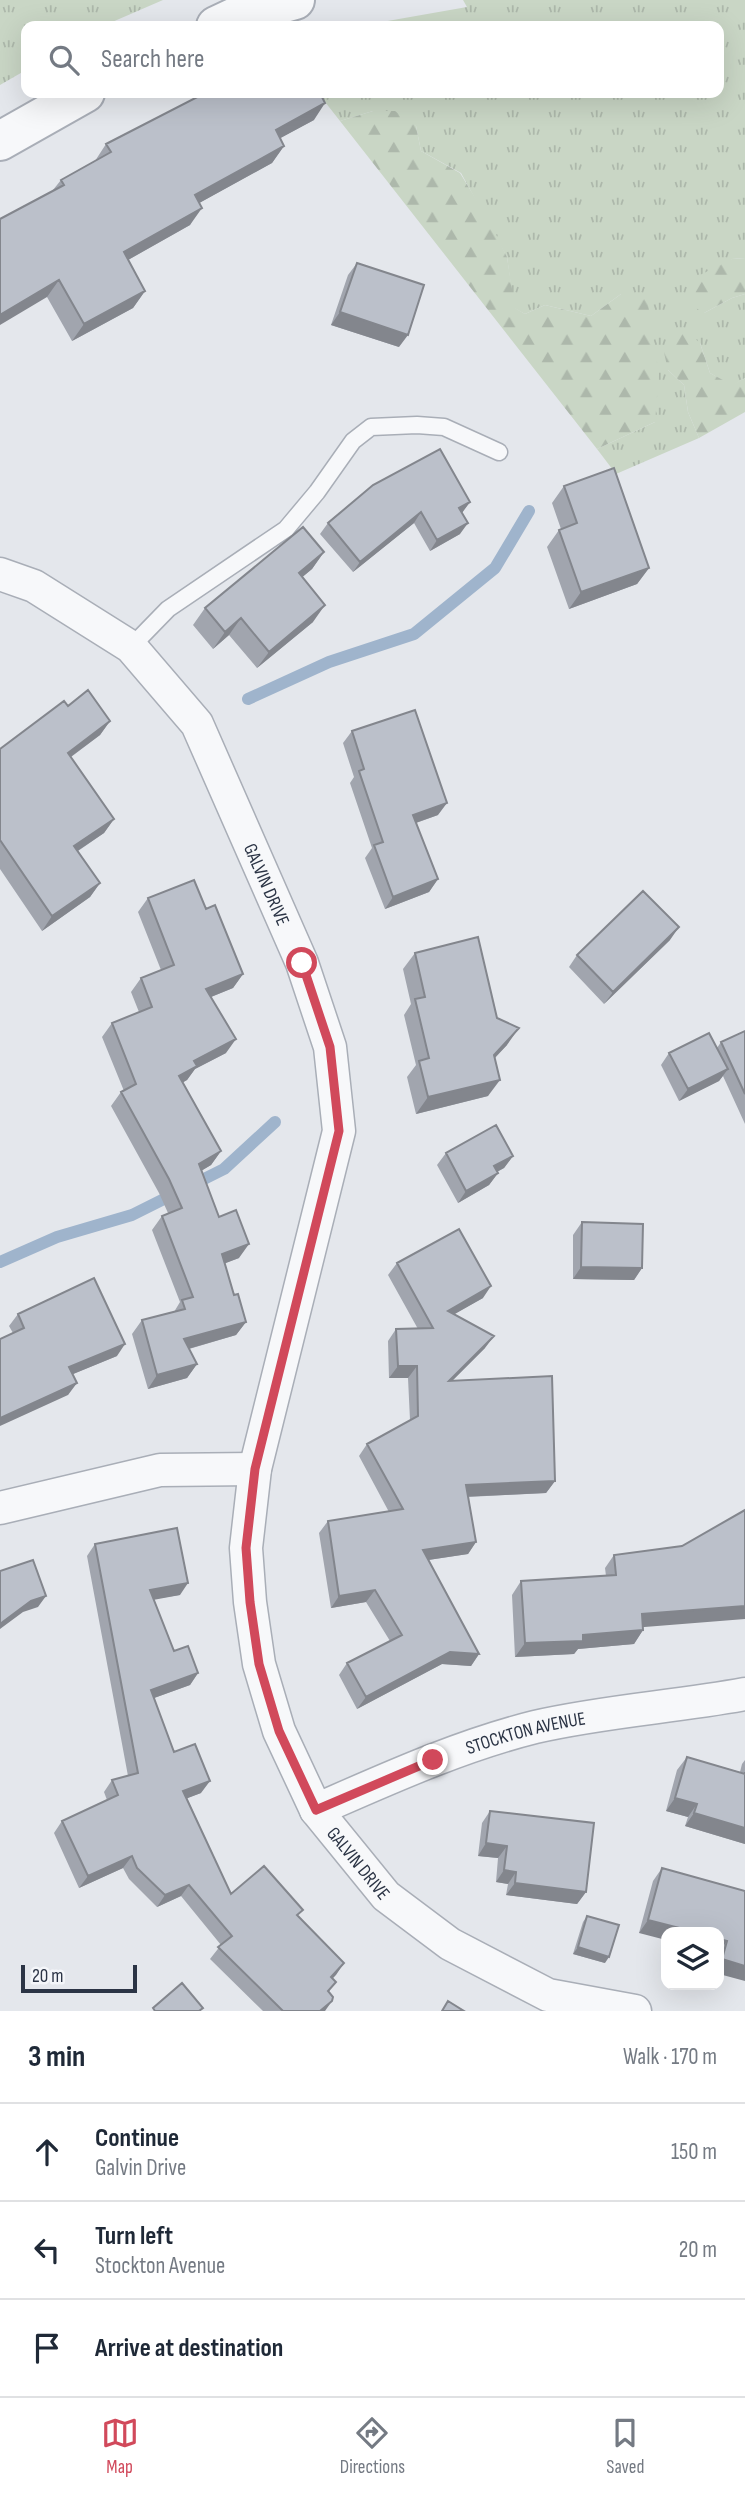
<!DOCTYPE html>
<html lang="en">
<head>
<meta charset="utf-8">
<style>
  :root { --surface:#fff; --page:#f2f2f3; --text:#1f2937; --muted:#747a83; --line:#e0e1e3; --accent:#d1495b }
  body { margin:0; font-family:"Sofia Sans Condensed",sans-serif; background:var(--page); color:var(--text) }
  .controls { position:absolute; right:21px; bottom:21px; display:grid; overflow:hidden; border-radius:14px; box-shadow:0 7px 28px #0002 }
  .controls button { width:63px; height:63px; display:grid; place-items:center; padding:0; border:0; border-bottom:2px solid var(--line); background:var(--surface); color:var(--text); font:35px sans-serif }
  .scale { position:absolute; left:21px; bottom:18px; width:116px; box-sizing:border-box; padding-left:7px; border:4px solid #2b3445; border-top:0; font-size:19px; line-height:24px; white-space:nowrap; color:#2b3445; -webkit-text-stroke:5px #f4f6f9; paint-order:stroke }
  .stop { position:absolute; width:21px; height:21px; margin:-16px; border:5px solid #d1495b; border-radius:50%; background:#fff }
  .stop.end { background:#d1495b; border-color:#fff; box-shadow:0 2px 7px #0008 }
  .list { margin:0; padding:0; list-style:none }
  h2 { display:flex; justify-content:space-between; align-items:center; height:91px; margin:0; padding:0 28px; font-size:30px }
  h2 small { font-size:23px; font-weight:400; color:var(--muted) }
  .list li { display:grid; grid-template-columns:46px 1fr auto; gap:21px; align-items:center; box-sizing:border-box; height:98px; padding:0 28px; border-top:2px solid var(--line) }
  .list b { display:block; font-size:26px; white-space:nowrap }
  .list p { margin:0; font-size:23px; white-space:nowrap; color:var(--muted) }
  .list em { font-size:23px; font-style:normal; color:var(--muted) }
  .icon { flex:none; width:38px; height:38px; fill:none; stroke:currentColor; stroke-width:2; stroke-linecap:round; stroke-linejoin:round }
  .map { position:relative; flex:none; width:745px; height:2011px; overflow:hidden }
  .search { position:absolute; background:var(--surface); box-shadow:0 7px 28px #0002; left:21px; right:21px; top:21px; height:77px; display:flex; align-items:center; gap:18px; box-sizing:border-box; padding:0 24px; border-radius:14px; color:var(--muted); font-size:26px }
  .sheet { height:385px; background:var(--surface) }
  nav { display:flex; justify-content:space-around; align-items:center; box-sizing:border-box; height:98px; border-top:2px solid var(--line); background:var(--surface); font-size:19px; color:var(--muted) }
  nav a { display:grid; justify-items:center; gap:4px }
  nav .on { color:var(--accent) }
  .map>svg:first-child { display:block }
</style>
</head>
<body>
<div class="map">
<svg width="745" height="2011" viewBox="0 0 745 2011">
  <defs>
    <pattern id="grass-tufts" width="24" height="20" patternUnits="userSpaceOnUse" patternTransform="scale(1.75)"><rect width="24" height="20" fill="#c9d6c5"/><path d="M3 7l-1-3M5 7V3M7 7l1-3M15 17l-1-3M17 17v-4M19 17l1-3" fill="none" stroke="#adb8ab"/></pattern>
    <pattern id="forest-firs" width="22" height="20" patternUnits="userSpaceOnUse" patternTransform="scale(1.75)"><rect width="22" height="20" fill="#c9d6c5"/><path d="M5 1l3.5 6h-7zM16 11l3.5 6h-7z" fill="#adb8ab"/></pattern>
  </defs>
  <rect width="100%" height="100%" fill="#e4e7ec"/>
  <path fill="url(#grass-tufts)" d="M0,0H163L103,26H26V70L0,85Z
    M463,0H745V258L732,259L704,313L732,298L745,294V378L732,386L710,373L700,343L668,370L684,385L688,412L699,438L616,474L597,449L655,422L621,294L591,316L545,305L525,314L514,308L507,257L461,173L421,151L416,126L373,111L340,121L318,93H719V26H359L467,7Z"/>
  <path fill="url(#forest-firs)" d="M373,111H395L416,126L421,151L460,173L490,222L507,257L515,308L525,314L545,305L591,316L621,294L647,298L659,374L655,422L597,449L340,121Z
    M745,258V294L732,298L704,313L686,302L694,278L732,259Z
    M685,330L700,343L710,373L732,385L745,378V412L699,438L688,412L684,385L668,370L663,348L672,336Z"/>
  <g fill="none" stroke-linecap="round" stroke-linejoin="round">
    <path stroke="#9fb4cc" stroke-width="12" d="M248,699L329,662L414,634L495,568L529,511
      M192,1185L224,1169L275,1122
      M0,1262L57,1237L132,1215L176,1193"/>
    <defs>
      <path id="service" d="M131,647L168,609L286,529L317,492L353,441L371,427L417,425L444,427L499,452"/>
      <g id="minor">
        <path id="s1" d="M0,574L34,586L131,647L197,724L302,963L330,1047L339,1131L255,1469L246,1548L250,1602L259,1664L279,1731L316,1810L386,1896L450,1944L548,1995L635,2011"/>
        <path d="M0,1508L160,1470L255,1469"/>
        <path id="s2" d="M316,1810C387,1779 459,1746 535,1727C604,1711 675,1707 745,1694"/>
      </g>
      <path id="tertiary" d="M216,26L235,17L295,0
        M0,141L85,93"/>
    </defs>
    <use href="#service" stroke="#a9aeb7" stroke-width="19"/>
    <use href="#minor" stroke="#a9aeb7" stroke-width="35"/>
    <use href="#tertiary" stroke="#a9aeb7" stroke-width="42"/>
    <use href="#service" stroke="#f7f8fa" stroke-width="16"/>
    <use href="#minor" stroke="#f7f8fa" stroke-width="32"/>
    <use href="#tertiary" stroke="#f7f8fa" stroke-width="38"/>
  </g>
  <path fill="#a1a5ae" d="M314,120L280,138L284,146L272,163L199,203L190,225L128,260L145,291L133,308L72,341L47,297L53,190L61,180L95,161L106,144Z
    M357,263L399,347L331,325L348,275Z
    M564,486L649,568L637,584L569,609L547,547L559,530L561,529L552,503Z
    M470,502L462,512L460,534L430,551L414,523L353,572L320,534L328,523Z
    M324,552L312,569L302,577L313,622L257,668L229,635L213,649L193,625L205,608Z
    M68,706L110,721L100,735L71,757L114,819L104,833L78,851L100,883L90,897L42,931L0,869V749Z
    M352,731L438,815L416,823L438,879L429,892L385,909L365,858L372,848L350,783L354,777L343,743Z
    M148,898L206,909L243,974L233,988L211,997L226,1053L195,1069L187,1080L183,1082L221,1151L211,1165L201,1171L219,1217L239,1258L225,1263L234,1295L246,1322L236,1335L189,1349L197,1364L187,1378L148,1389L132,1334L142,1320L174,1312L180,1302L152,1230L162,1216L168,1213L159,1193L111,1106L121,1092L124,1091L102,1037L112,1023L139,1012L131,992L141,978L161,970L138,912Z
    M670,940L604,1004L569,967L577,955Z
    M415,953L497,1018L507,1045L495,1058L488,1096L416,1114L407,1077L416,1065L404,1015L411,1004L403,969Z
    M745,1031V1124L723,1076L719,1081L679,1101L661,1065L669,1053L717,1048L721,1042Z
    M446,1153L513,1156L504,1168L497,1172L498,1173L489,1185L458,1203L437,1165Z
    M582,1222L642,1268L634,1280L573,1279V1235Z
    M397,1263L483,1298L454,1314L485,1348L453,1380L555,1481L546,1493L468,1497L476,1542L468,1554L428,1560L479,1654L471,1666L442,1664L357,1709L339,1675L347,1663L390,1641L366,1602L331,1608L319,1533L328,1521L389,1512L359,1456L367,1444L410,1420L408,1378H389L388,1341L396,1329H418L388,1275Z
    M18,1314L117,1356L73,1374L68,1395L13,1333L9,1326Z
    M95,1544L180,1595L154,1599L174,1651L198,1673L190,1685L154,1698L174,1752L201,1793L187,1798L231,1894L298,1917L344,1963L332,1979L325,2011H263L210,1959L221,1945L181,1896L157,1907L129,1879L123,1868L79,1888L54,1833L62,1821L107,1800L104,1792L112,1780L128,1776L87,1556Z
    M614,1555L643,1627V1630L634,1644L578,1649L574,1654L515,1657L512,1595L521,1581L606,1576L605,1568Z
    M687,1757L740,1772L742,1764L745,1760V1844L685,1826L688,1817L666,1811L677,1770Z
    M490,1811L586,1892L577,1904L506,1895L508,1884L496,1882L498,1858L478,1856L482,1823Z
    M662,1868L745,1891L719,1974V1932L639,1933L653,1881Z
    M587,1916L605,1963L573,1954L583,1922Z"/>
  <path fill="#83868d" d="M325,103L314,120L264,147L276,130Z
    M284,146L272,163L183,212L195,195Z
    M202,208L190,225L112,269L124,252Z
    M59,280L47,297L0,325V315Z
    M145,291L133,308L72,341L84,324Z
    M340,312L408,335L399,347L331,325Z
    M470,502L462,513L459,508Z
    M421,512L414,523L353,572L360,562Z
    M468,523L460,534L430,551L437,540Z
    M324,552L312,569L287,590L299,573Z
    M649,568L637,584L569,609L581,592Z
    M325,605L313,622L257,668L269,652Z
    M241,618L229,635L213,649L225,632Z
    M110,721L100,735L57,767L68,753Z
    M447,803L438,815L404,827L413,815Z
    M114,819L104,833L64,860L74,846Z
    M438,879L429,892L385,909L393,897Z
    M100,883L90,897L42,931L52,916Z
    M679,927L670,940L604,1004L613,992Z
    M243,974L233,988L196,1003L206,989Z
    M519,1028L507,1045L482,1071L494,1055Z
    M236,1039L226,1053L195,1069L187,1080L170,1090L179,1076L194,1061Z
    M728,1069L719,1081L679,1101L688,1089Z
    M500,1080L488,1096L416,1114L428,1097Z
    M221,1151L211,1165L189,1178L199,1164Z
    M513,1156L504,1168L485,1178L494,1166Z
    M498,1173L489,1185L458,1203L466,1191Z
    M249,1244L239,1258L213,1268L222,1254Z
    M581,1267L642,1268L634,1280L573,1279Z
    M491,1286L483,1298L439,1323L448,1311Z
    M246,1322L236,1335L174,1353L184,1339Z
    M494,1336L485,1348L440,1393L449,1381Z
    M125,1344L117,1356L61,1379L69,1367Z
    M197,1364L187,1378L148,1389L157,1375Z
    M398,1366H417L408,1378H389Z
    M77,1383L68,1395L0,1426V1418Z
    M555,1481L546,1493L458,1497L466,1485Z
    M476,1542L468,1554L415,1562L423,1550Z
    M188,1583L180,1595L142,1602L150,1590Z
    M375,1590L366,1602L331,1608L339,1596Z
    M46,1596L38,1607L23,1612L0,1629V1624L31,1601Z
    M745,1606V1619L632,1628L642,1614Z
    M643,1630L634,1644L578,1649L574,1654L515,1657L525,1643L583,1635Z
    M450,1652L479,1654L471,1666L442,1664L357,1709L366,1697Z
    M198,1673L190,1685L143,1702L151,1690Z
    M210,1781L201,1793L175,1803L183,1791Z
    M675,1798L697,1804L688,1817L666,1811Z
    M694,1813L745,1828V1844L685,1826Z
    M486,1843L507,1846L498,1858L478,1856Z
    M132,1856L123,1868L79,1888L88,1876Z
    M504,1870L516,1872L508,1884L496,1882Z
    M515,1883L586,1892L577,1904L506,1895Z
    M189,1885L181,1896L157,1907L165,1895Z
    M648,1920L695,1932H666V1940L639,1933Z
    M719,1939L727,1941L719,1952Z
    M578,1947L609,1957L605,1963L573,1954Z
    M722,1959L745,1966V1981L719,1974V1963Z
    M344,1963L336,1975L322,1989L331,1977Z
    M332,2001L325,2011H320Z"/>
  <path fill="#bbc0ca" stroke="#83868d" stroke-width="2" d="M205,93H320L325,103L276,130L284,146L195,195L202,208L124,252L145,291L84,324L59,280L0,315V219L64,185L61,180L111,152L106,144Z
    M357,263L424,285L408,335L340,312Z
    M440,449L470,502L459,508L468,523L437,540L421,512L360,562L328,523L373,485Z
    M614,468L649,568L581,592L559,530L577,523L564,486Z
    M303,527L324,552L299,573L325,605L269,652L241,618L225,632L205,608Z
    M88,690L110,721L68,753L114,819L74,846L100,883L52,916L0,840V749L64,701L68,706Z
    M415,710L447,803L413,815L438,879L393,897L374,845L383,842L359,771L364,769L352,731Z
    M194,880L206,909L215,905L243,974L206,989L236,1039L194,1061L197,1066L179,1076L221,1151L199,1164L219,1217L236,1210L249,1244L222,1254L234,1295L238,1294L246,1322L184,1339L197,1364L157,1375L142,1320L185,1309L182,1300L193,1297L162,1216L182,1208L169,1179L121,1092L136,1084L112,1023L152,1007L141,978L174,965L148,898Z
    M643,891L679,927L613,992L577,955Z
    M478,937L497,1018L519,1028L494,1055L500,1080L428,1097L419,1061L429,1058L415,999L425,997L415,953Z
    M745,1031V1094L721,1042Z
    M709,1033L728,1069L688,1089L669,1053Z
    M496,1125L513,1156L494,1166L498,1173L466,1191L446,1153Z
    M582,1222L643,1224L642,1268L581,1267Z
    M459,1229L491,1286L448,1311L494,1336L449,1381L552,1376L555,1481L466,1485L476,1542L423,1550L479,1654L450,1652L366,1697L347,1663L402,1635L375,1590L339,1596L328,1521L403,1509L367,1444L418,1416L417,1366H398L396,1329L433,1328L397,1263Z
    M94,1278L125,1344L69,1367L77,1383L0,1418V1339L24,1328L18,1314Z
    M745,1510V1606L642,1614L643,1630L583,1635V1641L525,1643L521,1581L616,1575L614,1555L682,1546Z
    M177,1528L188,1583L150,1590L174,1651L188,1646L198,1673L151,1690L174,1752L195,1744L210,1781L183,1791L231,1894L264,1866L303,1910L297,1915L344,1963L331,1977L336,1982L328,1991L333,1997L332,2001L320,2011H283L218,1947L232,1936L189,1885L165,1895L137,1868L132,1856L88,1876L62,1821L118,1795L112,1780L138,1773L95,1544Z
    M33,1560L46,1596L31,1601L0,1624V1571Z
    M687,1757L745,1774V1772V1828L694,1813L697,1804L675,1798Z
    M490,1811L594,1823L586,1892L515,1883L516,1872L504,1870L507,1846L486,1843Z
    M662,1868L745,1891V1966L722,1959L727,1941L719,1939V1932H695L648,1920Z
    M587,1916L619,1925L609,1957L578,1947Z
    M182,1983L203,2008L199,2011H155L153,2008Z
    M448,2001L464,2011H442Z"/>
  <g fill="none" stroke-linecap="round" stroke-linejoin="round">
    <path stroke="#d1495b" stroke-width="9" d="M302,963L330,1047L339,1131L255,1469L246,1548L250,1602L259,1664L279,1731L316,1810L433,1760"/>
  </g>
  <g text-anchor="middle" stroke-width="5" stroke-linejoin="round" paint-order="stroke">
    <g font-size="19" fill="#2b3445" stroke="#f4f6f9">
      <text dy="7" stroke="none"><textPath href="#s1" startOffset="427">GALVIN DRIVE</textPath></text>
      <text dy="7" stroke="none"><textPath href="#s2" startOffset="224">STOCKTON AVENUE</textPath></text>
      <text dy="7" stroke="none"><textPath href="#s1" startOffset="1456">GALVIN DRIVE</textPath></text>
    </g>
  </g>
</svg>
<div class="controls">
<button><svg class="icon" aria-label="layers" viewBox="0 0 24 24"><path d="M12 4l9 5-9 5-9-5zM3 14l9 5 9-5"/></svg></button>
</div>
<div class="scale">20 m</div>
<div class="stop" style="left:302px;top:963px"></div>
<div class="stop end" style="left:433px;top:1760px"></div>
<div class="search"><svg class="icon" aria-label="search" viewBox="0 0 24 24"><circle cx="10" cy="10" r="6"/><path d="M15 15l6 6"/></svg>Search here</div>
</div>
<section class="sheet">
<h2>3 min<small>Walk · 170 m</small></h2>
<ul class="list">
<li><svg class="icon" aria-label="ahead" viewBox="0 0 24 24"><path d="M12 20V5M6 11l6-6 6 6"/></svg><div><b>Continue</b><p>Galvin Drive</p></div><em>150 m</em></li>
<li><svg class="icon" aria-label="left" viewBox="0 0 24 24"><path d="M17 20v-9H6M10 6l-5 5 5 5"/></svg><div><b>Turn left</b><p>Stockton Avenue</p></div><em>20 m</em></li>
<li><svg class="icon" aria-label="arrive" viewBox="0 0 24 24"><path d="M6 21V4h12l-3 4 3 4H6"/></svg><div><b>Arrive at destination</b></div></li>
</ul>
</section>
<nav>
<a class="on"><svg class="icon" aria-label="map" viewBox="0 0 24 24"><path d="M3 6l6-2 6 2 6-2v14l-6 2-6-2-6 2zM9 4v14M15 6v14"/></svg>Map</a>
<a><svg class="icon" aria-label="directions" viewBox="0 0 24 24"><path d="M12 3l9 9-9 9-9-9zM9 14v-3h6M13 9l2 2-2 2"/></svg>Directions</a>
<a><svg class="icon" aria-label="saved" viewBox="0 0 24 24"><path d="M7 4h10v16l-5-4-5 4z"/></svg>Saved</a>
</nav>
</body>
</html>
